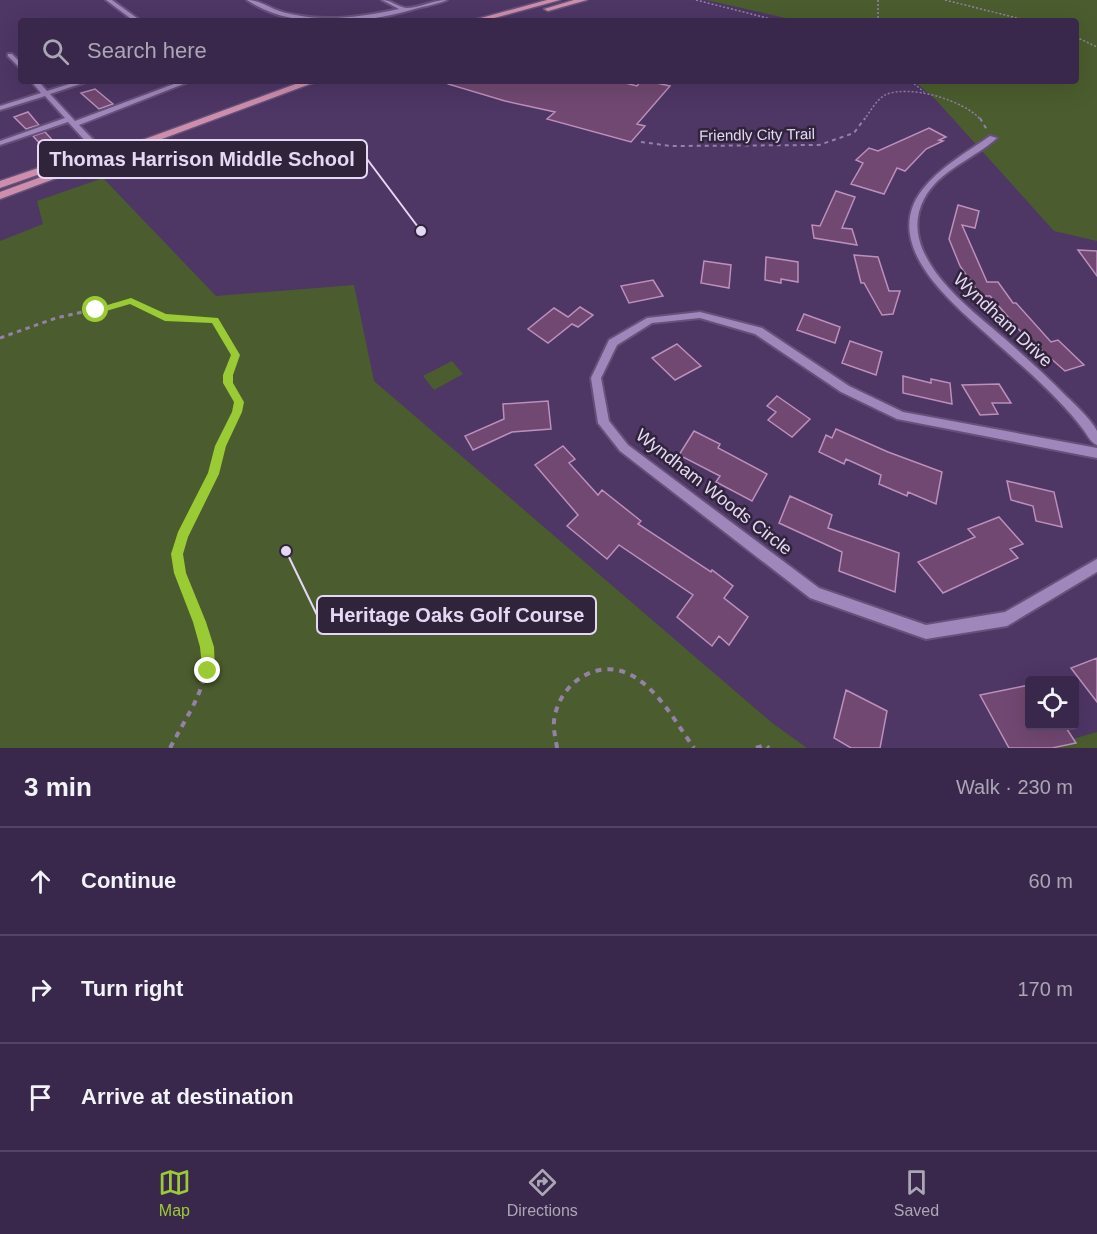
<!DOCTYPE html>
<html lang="en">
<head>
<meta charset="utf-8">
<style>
  :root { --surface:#3a284c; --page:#413053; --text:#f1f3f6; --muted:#aba6b5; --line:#544464; --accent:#9bcb34 }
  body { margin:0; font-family:Helvetica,sans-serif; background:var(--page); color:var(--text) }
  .controls { position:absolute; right:18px; bottom:18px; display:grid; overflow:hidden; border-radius:6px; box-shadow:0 6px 24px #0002 }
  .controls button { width:54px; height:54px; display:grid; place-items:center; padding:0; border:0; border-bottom:2px solid var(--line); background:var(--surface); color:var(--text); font:30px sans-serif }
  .stop { position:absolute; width:18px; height:18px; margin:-14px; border:4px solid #9bcb34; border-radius:50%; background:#fff }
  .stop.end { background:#9bcb34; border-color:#fff; box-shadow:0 2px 6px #0008 }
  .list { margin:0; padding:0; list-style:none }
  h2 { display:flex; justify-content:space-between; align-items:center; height:78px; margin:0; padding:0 24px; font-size:26px }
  h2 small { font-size:20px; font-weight:400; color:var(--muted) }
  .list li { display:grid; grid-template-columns:39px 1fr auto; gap:18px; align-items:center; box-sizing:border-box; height:108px; padding:0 24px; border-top:2px solid var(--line) }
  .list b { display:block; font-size:22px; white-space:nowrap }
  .list em { font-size:20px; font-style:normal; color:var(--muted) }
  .icon { flex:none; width:33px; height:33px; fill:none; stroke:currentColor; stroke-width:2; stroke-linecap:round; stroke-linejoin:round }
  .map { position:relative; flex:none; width:1097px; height:748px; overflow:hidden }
  .search { position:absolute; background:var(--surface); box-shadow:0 6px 24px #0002; left:18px; right:18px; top:18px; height:66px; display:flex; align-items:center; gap:15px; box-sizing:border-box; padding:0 21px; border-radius:6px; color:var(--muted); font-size:22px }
  .sheet { height:402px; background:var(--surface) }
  nav { display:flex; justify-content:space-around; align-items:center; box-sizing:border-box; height:84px; border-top:2px solid var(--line); background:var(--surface); font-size:16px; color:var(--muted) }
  nav a { display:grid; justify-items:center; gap:3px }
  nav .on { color:var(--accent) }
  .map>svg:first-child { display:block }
</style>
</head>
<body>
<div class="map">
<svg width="1097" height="748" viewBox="0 0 1097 748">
  <rect width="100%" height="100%" fill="#4e3665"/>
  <path fill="#4b5d2e" d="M706,0H1097V241L1054,231L936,100L914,81H1076V21H799Z
    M103,178L216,296L354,285L374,381L771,722L807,748H0V241L43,224L37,201Z
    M452,361L463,374L434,390L423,376Z
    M1097,732V748H1041Z"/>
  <path fill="#714872" stroke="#bc8fbc" stroke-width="1.5" d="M448,81H617L637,86L641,81H647L670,86L637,124L645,126L631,142L547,119L555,112L505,101L448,84Z
    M95,89L113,104L99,109L81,93Z
    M28,112L39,125L26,129L14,117Z
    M929,128L946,137L939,140L943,141L926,149L905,171L897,168L884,194L851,184L863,163L856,160L869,148L878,151Z
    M45,132L56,144L45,149L33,136Z
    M836,191L855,197L842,228L852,229L857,245L814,238L812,225L820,226Z
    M958,205L979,211L975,228L962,225L987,282H998L1013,303H1016L1051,342L1058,340L1084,365L1065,371L1022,333L990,296H981L960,266L949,239Z
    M1078,250L1097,251V276Z
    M854,255L878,257L889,291H900L893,314L882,315L864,283H861Z
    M766,257L798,262V282L781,279V283L765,280Z
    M704,261L731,265L729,288L701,283Z
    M653,280L663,296L629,303L621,286Z
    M580,307L593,315L578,327L572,324L548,343L528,329L554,308L568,317Z
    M804,314L840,327L835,343L797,330Z
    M850,341L882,352L876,375L842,363Z
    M677,344L701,366L675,380L652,358Z
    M903,376L931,383V379L950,383L952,404L903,393Z
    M999,384L1011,403H992L998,414L980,415L962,385Z
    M777,396L810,419L792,437L768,420L776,412L767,406Z
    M548,401L551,429L512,432L473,450L465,436L504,419L503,404Z
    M836,429L888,452L942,472L936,504L908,492L907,496L879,484L881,475L846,459L844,464L819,452L826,435L832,438Z
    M694,431L720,444L718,448L767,474L752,501L716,482L720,476L679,455Z
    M563,446L575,459L569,463L598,495L602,490L641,521L638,524L711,572L712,570L733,586L724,598L748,617L729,645L719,636L712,646L677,617L693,595L619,545L607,559L567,526L578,515L535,465Z
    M1007,481L1054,492L1062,527L1036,521L1033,506L1011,500Z
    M790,496L832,515L828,528L899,553L895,592L839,571L842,552L779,523Z
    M999,517L1023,544L1010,549L1018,558L943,593L918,562L975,537L968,529Z
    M1097,658V702L1071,668Z
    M1029,685V726H1065L1076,743L1052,748H1009L980,695Z
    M846,690L887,711L880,748H851L834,738Z"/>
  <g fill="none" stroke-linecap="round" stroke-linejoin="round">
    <defs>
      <path id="minor" d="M106,0H112L141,21H134Z
        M247,0C257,0 265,5 274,9C281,12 289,14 296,15C330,22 366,16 399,9L382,0C391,0 398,7 406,8C420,8 433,0 447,0C436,5 423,6 411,10C361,24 293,31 247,0Z
        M8,54H12L21,63V69L8,56Z
        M31,81H38L47,91L79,81H89L50,94L75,121L182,81H191L79,125L108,155V159H102L68,122L0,145V141L65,118L45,96L0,110V106L41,93Z
        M990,136L997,138C974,159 939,170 924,199C895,254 969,308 1004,338C1025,357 1047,376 1067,397C1074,403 1094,423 1097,431C1097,435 1097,441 1097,445C1090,442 1087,434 1082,428C1067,408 1048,390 1029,372C1011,356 993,340 974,323C940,292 884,240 922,190C940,167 967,152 990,136Z
        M700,312L762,328L849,386L903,412L1097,448V458L897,419L841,392L755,334L700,318L652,323L617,345L601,378L609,421L628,445L819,588L926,625L1005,612L1097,559V572L1007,626L926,639L810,598L620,451L598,423L591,378L609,340L647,318Z"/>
      <path id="major" d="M547,0H560L483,21H470Z
        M574,0H587L548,11L544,9Z
        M304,81H318L0,199V192Z
        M53,163L58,166L57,168L0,188V181Z"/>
    </defs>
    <use href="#minor" stroke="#665179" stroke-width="4"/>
    <use href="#major" stroke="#665179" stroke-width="3"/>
    <path stroke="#9481a8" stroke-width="1.5" stroke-dasharray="2 2" stroke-linecap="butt" d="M696,0L779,21
      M878,0V21
      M945,0L1029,21
      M1076,37L1097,47
      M911,81L924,92
      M864,120C870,112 876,100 885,95C909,84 964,100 981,120"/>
    <path stroke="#9481a8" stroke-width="2" stroke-dasharray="4 4" stroke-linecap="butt" d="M980,118L987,130
      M641,142L671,146L819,145L854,133L865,118"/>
    <path stroke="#9481a8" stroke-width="3" stroke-dasharray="4.5 4.5" stroke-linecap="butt" d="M0,338L56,318L131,301L165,318L215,320L235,355L228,381L239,405L222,443L210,480"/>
    <path stroke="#9481a8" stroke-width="4" stroke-dasharray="6 6" stroke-linecap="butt" d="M170,748C200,692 221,671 193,607C185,589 176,569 178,549C181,524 203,503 211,479
      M557,748C556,739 553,730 554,721C558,684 597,657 631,675C659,690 676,723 694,748
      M756,748L765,745L769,748"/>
    <use href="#minor" fill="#9f86bb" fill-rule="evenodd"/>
    <use href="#major" fill="#cd8dad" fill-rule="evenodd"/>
  </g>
  <path fill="#9bcb34" d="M131,298L166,314L218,318L240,355L233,375V383L244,402L242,412L226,446L219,474L188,537L183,554L186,573L206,622L214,647L215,671L213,676L208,678L203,676L200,647L193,622L174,573L171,554L178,532L208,473L215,446L232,412L234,402L223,383V375L231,355L212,323L165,321L130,304L96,314L91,310Z"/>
  <g text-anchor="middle" stroke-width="5" stroke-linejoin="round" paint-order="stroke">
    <g font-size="15" fill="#e5d8f5" stroke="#2f243a">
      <text transform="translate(757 135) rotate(-1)" y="5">Friendly City Trail</text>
    </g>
    <g font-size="18" fill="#e5d8f5" stroke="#2f243a">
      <text transform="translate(1003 320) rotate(43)" y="6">Wyndham Drive</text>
      <text transform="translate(714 492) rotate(38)" y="6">Wyndham Woods Circle</text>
    </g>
  </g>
  <path fill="none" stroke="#e5d8f5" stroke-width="2" d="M421 231L367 159M286 551L317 615"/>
  <g fill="#e5d8f5" stroke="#2f243a" stroke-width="2">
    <circle cx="421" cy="231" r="6"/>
    <circle cx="286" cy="551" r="6"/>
  </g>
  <g fill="#2f243a" stroke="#e5d8f5" stroke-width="2">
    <rect x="38" y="140" width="329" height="38" rx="6"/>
    <rect x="317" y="596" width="279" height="38" rx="6"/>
  </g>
  <g font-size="20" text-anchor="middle" font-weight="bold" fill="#e5d8f5">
    <text x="202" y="166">Thomas Harrison Middle School</text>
    <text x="457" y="622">Heritage Oaks Golf Course</text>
  </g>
</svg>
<div class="controls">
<button><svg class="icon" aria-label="locate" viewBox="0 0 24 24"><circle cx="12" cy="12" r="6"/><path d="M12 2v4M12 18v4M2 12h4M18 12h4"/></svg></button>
</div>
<div class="stop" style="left:96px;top:310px"></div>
<div class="stop end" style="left:208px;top:671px"></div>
<div class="search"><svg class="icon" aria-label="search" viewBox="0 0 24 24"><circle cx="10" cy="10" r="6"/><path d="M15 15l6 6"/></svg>Search here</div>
</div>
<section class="sheet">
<h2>3 min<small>Walk · 230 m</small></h2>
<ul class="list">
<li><svg class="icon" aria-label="ahead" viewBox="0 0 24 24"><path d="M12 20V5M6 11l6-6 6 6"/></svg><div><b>Continue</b></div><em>60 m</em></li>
<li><svg class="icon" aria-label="right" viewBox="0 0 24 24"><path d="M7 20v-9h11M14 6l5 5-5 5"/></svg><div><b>Turn right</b></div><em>170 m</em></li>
<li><svg class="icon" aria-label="arrive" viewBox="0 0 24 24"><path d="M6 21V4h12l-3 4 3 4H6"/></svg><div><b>Arrive at destination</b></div></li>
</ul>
</section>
<nav>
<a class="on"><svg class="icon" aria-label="map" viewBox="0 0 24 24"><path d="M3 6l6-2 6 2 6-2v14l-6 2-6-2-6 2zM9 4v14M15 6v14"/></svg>Map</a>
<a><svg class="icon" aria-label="directions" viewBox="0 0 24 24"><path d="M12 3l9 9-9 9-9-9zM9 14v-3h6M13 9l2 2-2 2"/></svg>Directions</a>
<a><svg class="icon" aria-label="saved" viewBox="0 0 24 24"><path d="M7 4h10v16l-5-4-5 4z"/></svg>Saved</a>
</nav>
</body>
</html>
